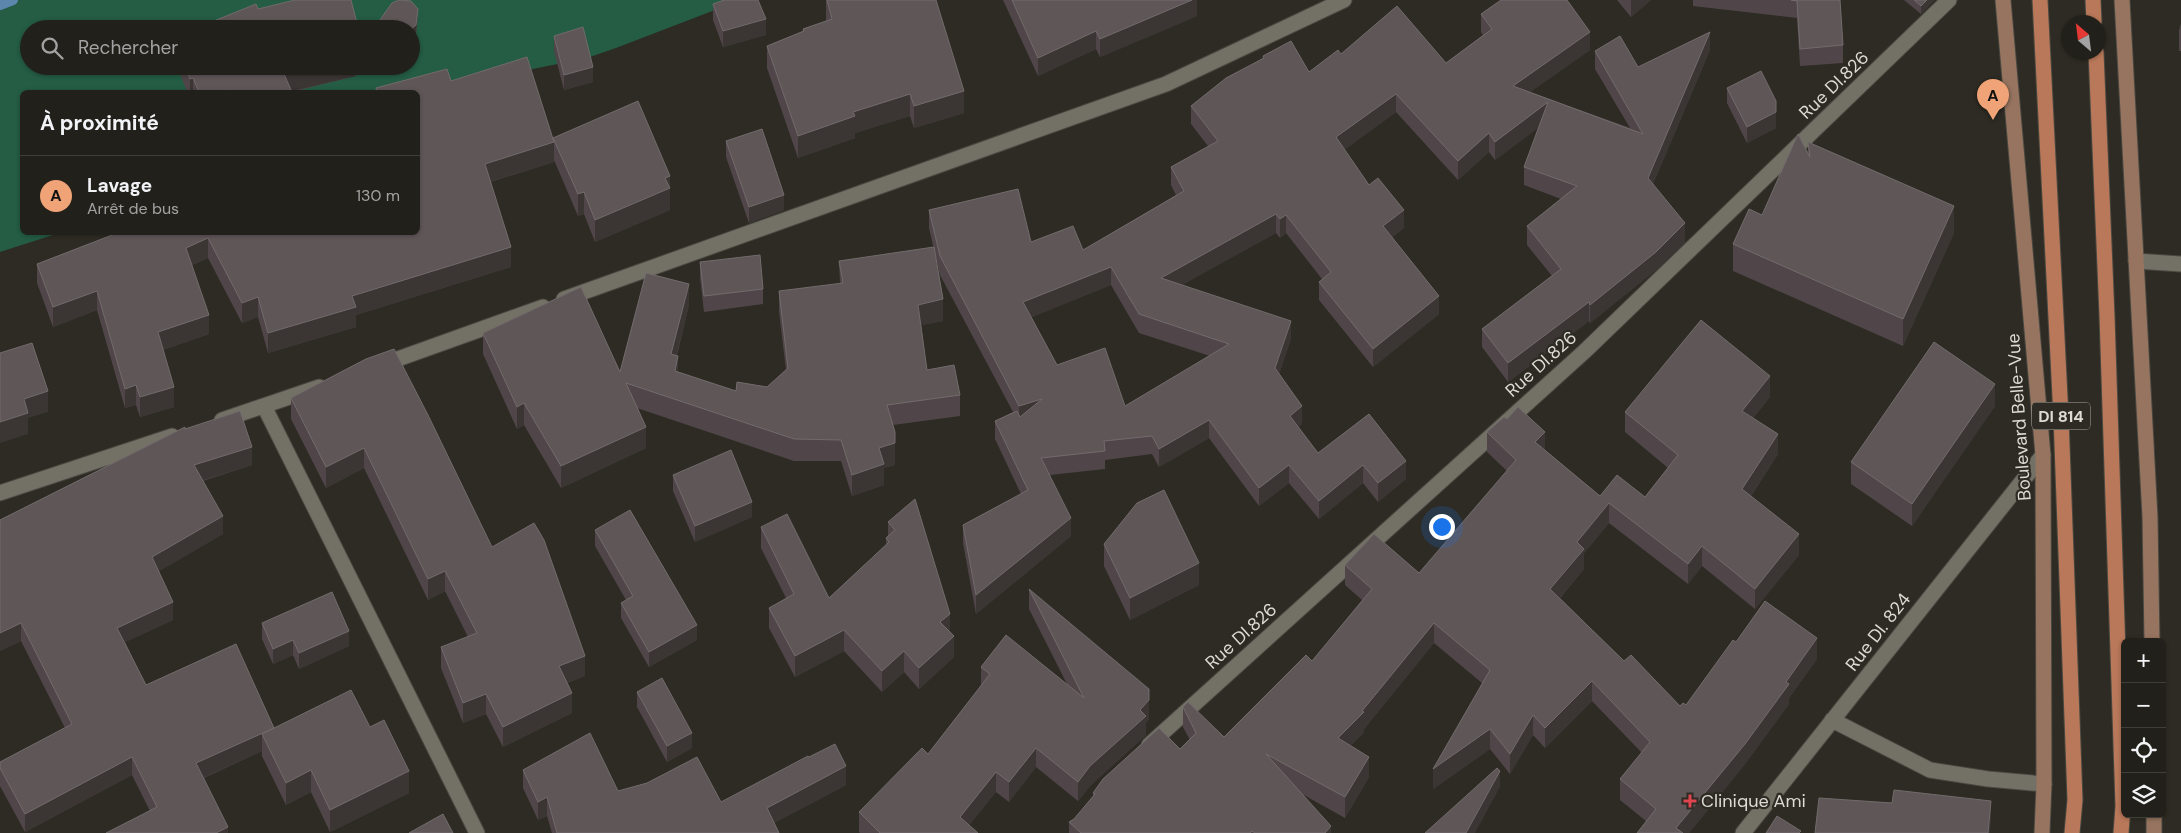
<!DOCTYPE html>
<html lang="fr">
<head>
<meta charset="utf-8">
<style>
  :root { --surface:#22201a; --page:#2a2823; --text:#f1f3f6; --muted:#a2a3a2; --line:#3f3e39; --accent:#efa377 }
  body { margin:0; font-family:"DM Sans",sans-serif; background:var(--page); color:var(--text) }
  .controls { position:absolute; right:15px; bottom:15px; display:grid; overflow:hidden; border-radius:8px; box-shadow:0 1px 4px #0004 }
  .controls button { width:45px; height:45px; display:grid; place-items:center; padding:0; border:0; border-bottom:1px solid var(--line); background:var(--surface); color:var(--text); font:25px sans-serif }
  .compass { position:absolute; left:2061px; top:15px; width:45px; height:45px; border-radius:50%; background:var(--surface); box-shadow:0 1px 4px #0004; rotate:332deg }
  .you { position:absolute; left:1441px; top:526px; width:18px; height:18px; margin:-12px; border:4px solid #fff; border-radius:50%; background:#1a73e8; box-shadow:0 0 0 8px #1a73e833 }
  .badge { display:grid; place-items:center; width:32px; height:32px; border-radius:50%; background:var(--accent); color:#111; font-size:16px; font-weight:700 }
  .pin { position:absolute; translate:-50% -41px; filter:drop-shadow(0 1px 2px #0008) }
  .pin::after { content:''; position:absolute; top:26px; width:18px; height:15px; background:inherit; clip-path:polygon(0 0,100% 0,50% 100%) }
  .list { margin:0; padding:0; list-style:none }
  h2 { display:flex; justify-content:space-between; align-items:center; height:65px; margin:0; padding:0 20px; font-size:21px }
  h2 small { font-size:16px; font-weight:400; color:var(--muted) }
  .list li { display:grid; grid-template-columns:32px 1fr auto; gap:15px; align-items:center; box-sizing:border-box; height:80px; padding:0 20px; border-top:1px solid var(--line) }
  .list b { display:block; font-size:19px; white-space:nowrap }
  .list p { margin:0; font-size:16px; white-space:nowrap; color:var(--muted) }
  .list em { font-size:16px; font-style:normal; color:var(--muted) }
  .icon { flex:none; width:28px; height:28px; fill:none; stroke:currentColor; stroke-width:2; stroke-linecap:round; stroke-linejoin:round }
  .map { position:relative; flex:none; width:2181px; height:833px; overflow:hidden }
  .search { position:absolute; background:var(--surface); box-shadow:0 1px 4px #0004; left:20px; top:20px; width:400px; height:55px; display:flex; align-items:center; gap:12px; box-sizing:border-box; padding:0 18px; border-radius:28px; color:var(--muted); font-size:19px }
  .panel { position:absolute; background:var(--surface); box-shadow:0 1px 4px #0004; left:20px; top:90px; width:400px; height:145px; border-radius:8px }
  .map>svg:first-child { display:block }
</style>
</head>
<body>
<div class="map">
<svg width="2181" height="833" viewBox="0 0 2181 833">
  <rect width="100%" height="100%" fill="#2d2b23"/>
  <path fill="#245c44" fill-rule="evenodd" d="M0,0H741L616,48L587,58L418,92H22V232L59,233L0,252ZM29,29H411V66H29Z"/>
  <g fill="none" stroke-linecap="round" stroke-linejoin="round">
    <path stroke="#5d86ad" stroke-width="10" d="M0,5L13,0"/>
    <defs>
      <path id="street" d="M2136,261L2181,264
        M564,299L1166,84L1344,0
        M381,365L543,307
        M264,406L477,833
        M222,420L319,387
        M0,493L172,436
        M1832,720L1930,770L1988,779L2044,784
        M1149,745L1585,351L1949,0
        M1743,833L2043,455"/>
      <path id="secondary" d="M2003,0L2043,455L2044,784L2042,833
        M2122,0L2150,517L2152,642
        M2154,814V833"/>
      <path id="primary" d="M2040,0L2061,417L2075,800L2072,833
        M2093,0L2094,22
        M2096,52L2107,316L2123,806L2121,833"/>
    </defs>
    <use href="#street" stroke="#494840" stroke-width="17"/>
    <use href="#secondary" stroke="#494840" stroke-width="17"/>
    <use href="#primary" stroke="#494840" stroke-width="17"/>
    <use href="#street" stroke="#737066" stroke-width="15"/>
    <use href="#secondary" stroke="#96745f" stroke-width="15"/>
    <use href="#primary" stroke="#b87859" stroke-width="15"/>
  </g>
  <path fill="#50464a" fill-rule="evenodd" d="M826,0H936L964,113L914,128L910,116L855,133V138L798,158L767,68V46L803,31V29L826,21Z
    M1003,0H1197V16L1100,57L1096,49L1038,76Z
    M1617,0H1651L1631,17Z
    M1693,0H1840L1843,45V63L1800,66L1797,18L1693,6Z
    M1904,0H1934L1921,14Z
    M713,4L766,35L723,47L713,20Z
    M1481,14L1590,50L1530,92L1630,128L1595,69V51L1638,67L1710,50L1653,184L1685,242L1656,270L1590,323L1589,321L1508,382L1482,347V329L1552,276L1527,245V226L1561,199L1524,185V167L1539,127L1495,160L1489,152L1458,180L1396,112L1344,150L1369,185L1404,228L1392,237L1439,314L1373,367L1319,300V282L1322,279L1286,233L1280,238L1276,233L1181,285L1291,339L1279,374L1302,424L1298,427L1318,453L1369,414L1406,479L1378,502L1363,483L1319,519L1289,483L1259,506L1209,438L1159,467L1152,454L1105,460V469L1050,475L1071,536L976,614L963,543V525L1021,494L995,439V421L1013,412L940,275L929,228V210L1031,242L1083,250L1176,195L1171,185V167L1208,146L1191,124V106L1263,58V56L1309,72L1341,54L1446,63L1483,35L1481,32ZM1111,285L1139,333L1210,356L1125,406L1057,365L1031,317Z
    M418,17L416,33L411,37V29H377V24Z
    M2181,24V51H2179V30Z
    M554,36L593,82L564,90L554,51Z
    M179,66H356V76L292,92H187L179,71Z
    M451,81L553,142V138L670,176V210L595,242L584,214L578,216L554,160V162L490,182L511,267L356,315V327L268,353L258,317L242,323L208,258L192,265L209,334L163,350L174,407L140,417L136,405L125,408L97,310L53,327L37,283V264L120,232H418V92H376V88Z
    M1727,88L1776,128L1747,143L1727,103Z
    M726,141L784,210L749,223L726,157Z
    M1808,142L1954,233L1903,346L1733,271V244L1762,215L1808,154Z
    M839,261L943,321L921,325L927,370L960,395V416L893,425L895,465L884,468V485L852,496L841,461H794L637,408L646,448L561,488L524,425L517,429L483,354V333L620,372L689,305L677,355L678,372L736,391L767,387L786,370L779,312V291L840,284Z
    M700,262L763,289V304L704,312L700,278Z
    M366,359L492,547L585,676L567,683L572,713L503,747L486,714L463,723L441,668V647L468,637L445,591L428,600L364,468L326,488L291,419V398Z
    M1770,397L1753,418L1778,454L1751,496L1799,555L1755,609L1702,566L1688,584L1609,523L1584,553V569L1560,598L1624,661L1680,706L1686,705L1736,642L1817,659L1789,698V704L1745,764L1689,833H1637L1646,821L1620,800V779L1642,753L1592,701L1545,748L1533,735L1510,774L1490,749L1433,789L1482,683L1434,643L1364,729V732L1350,746L1369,777L1345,818L1302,794L1331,833H1069V822L1074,819L1093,797V793L1180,749L1190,740L1183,727V707L1224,737L1312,661L1362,600L1345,585V565L1419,573L1507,471L1487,452V432L1545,450L1600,496L1645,497L1668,468L1625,432V412Z
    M1995,406L1912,526L1851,484V462Z
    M185,429L252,465L203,481L223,534L159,571L173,620L125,642L146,685L274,729L370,727L409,793L330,832L311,792L286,805L262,756V751L204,778L228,833L150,811L132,775L25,832L0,786V762L65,728L21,641L0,651V520Z
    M673,475L752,517L695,542L673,491Z
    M915,499L950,632L954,657L919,689L904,672L882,692L844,651L795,677L769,628V608L786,598L761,548V527L829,598L886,545V538L888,536V522Z
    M595,530L697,640L649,667L621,618V603L626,600L595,546Z
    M1104,544L1199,585L1130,620L1104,566Z
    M1029,589L1149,719L1146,723V735L1090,786L1078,801L1036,767L1009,802L996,792L969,825L978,833H860L859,832V812L928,754L981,686V667L1067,684L1029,609Z
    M262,623L349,646L299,669L293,655L273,664L262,639Z
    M637,692L692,748L667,762L637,707Z
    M809,757L846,785L774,823L779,833H552L547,816L538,820L523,788V770L618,791L721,802Z"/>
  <path fill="#3b3534" d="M1192,0H1197V16L1100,57V39Z
    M1631,0H1651L1631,17Z
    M1927,0H1934L1921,14V6Z
    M418,9L416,33L411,37V29Z
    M766,19V35L723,47V31Z
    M357,23V29H349V26Z
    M1096,31V49L1038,76V58Z
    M1590,32V50L1513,104V86Z
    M1710,32V50L1648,196V178Z
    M313,66H356V76L288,92L284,74Z
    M593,67V82L564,90V75Z
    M193,78V92H190V79Z
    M964,91V113L914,128V106Z
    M910,94V116L855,133V138L798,158V136L853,112Z
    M1396,94V112L1336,156V137Z
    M1548,102V121L1495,160V142Z
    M1776,112V128L1747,143V127Z
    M1489,133V152L1458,180V161Z
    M554,142V162L485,183V164Z
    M670,176V210L595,242V220L665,178Z
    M584,192V214L578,216V194Z
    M784,195V210L749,223V207Z
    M1954,206V233L1903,346V319Z
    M1404,210V228L1383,245V226Z
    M1276,214V233L1161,297V278Z
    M1286,215V233L1280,238V219Z
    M1685,223V242L1656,270L1590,323V305Z
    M208,238V258L186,267V248Z
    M511,247V267L356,315V327L268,353V333L352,296Z
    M1111,267V285L1023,321V302Z
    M689,284V305L671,376V354Z
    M97,291V310L53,327V307Z
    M1439,296V314L1373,367V349Z
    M258,297V317L242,323V303Z
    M943,299V321L918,326V305Z
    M1589,302V321L1508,382V363Z
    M209,315V334L158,352V332Z
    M1291,321V339L1275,387V368Z
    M678,356V377L675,371Z
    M1770,376V397L1742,431V411Z
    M1995,384V406L1912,526V504Z
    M136,385V405L125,408V389Z
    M174,387V407L140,417V397Z
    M48,391V412L28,418V434L0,443V422L24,399Z
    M1042,399L1019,424V406Z
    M524,403V425L517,429V407Z
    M1302,406V424L1290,434V416Z
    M1209,420V438L1159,467V449Z
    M646,427V448L561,488V466Z
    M1545,432V452L1535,442Z
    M1778,434V454L1742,509V489Z
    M895,443V465L884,468V485L852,496V475L879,448Z
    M252,447V465L194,483V465Z
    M364,448V468L326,488V467Z
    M1406,461V479L1378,502V483Z
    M1289,465V483L1259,506V488Z
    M1363,465V483L1319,519V501Z
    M752,502V517L695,542V526Z
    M1609,503V523L1584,553V569L1550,609V589L1577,542Z
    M223,516V534L152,575V557Z
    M1071,518V536L976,614V595Z
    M1799,534V555L1755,609V589Z
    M1702,546V566L1688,584V564Z
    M1199,563V585L1130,620V598Z
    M445,571V591L428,600V579Z
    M173,602V620L117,646V628Z
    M950,614V634L940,622Z
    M21,623V641L0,651V633Z
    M1434,623V643L1364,729V732L1338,758V738L1362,711Z
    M697,625V640L649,667V652Z
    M844,630V651L795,677V656Z
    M349,631V646L299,669V653Z
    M954,636V657L919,689V668Z
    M1817,638V659L1789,698V704L1745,764L1689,833H1676V828Z
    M293,640V655L273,664V649Z
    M904,651V672L882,692V671Z
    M585,656V676L559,686V666Z
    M1592,681V701L1545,748V728Z
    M572,693V713L503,747V727Z
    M486,694V714L463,723V703Z
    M1149,700V719L1146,723V735L1090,786L1078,801V782L1090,766Z
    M1533,715V735L1510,774V754Z
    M274,728V746L262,734V751L196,781V763Z
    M1490,729V749L1433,789V769Z
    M692,733V748L667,762V746Z
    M1036,748V767L1009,802V782Z
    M132,757V775L25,832V814Z
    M1369,757V777L1345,818V797Z
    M846,766V785L767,827V808Z
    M311,770V792L286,805V783Z
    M409,771V793L330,832V810Z
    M1500,771V787L1475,833H1466Z
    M996,772V792L963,833L960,817Z
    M547,797V816L538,820V802Z
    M1991,801V820L1990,833H1988Z
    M1331,826V833H1325Z
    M228,827V833H216Z"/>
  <path fill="#5f5658" stroke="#726b6c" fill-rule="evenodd" d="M295,0H351L357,23L349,26L350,29H194L256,4L258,9Z
    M399,0L411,1L418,9L416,25L411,29H391L377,24L392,3Z
    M724,0H758L766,19L723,31L713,4Z
    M827,0H936L964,91L914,106L910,94L853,112L855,116L798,136L767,46L804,31L803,29L832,19Z
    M1012,0H1192L1100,39L1096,31L1038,58Z
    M1501,0H1567L1590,32L1513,86L1643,134L1595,51L1620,36L1638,67L1710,32L1648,178L1685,223L1656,252L1590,305L1589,302L1508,363L1482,329L1561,269L1527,226L1577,186L1524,167L1548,102L1495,142L1489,133L1458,161L1396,94L1336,137L1369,185L1378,178L1404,210L1383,226L1439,296L1373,349L1319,282L1331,272L1286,215L1280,219L1276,214L1161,278L1291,321L1275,368L1302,406L1290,416L1318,453L1369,414L1406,461L1378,483L1363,465L1319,501L1289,465L1259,488L1209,420L1159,449L1152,436L1104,441L1105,451L1041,458L1071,518L976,595L963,525L1028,490L995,421L1017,411L1020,417L1042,399L1019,406L940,256L929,210L1018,189L1031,242L1073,226L1083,250L1184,191L1171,167L1218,141L1191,106L1226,78L1264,58L1263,56L1291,41L1309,72L1338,50L1341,54L1397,6L1446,63L1492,29L1481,14ZM1111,267L1139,314L1229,344L1125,406L1105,348L1057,365L1023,302Z
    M1791,0H1840L1843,45L1800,49L1797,1Z
    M1914,0H1927L1921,6Z
    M583,27L593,67L564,75L554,36Z
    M527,57L554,142L485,164L511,247L352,296L356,307L268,333L258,297L242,303L208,238L186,248L209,315L158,332L174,387L140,397L136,385L125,389L97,291L53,307L37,264L120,232H418V92H377L376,88L447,69L451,81Z
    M185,66H313L284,74L292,92H229L228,90L222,92H199L193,78L190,79Z
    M1761,71L1776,101V112L1747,127L1727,88Z
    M638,101L670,176L665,178L670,188L595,220L584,192L578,194L553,138Z
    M762,129L784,195L749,207L726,141Z
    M1798,134L1810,157L1808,142L1954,206L1903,319L1733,244L1749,209L1762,215Z
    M934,247L943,299L918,305L927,370L954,365L960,395L887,405L895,432V443L879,448L884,464L852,475L841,440L794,439L626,383L646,427L561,466L524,403L517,407L483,333L581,287L620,372L646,273L689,284L671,354L678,356L675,371L736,391L737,382L767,387L788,368L779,291L843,283L839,261Z
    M760,255L763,289L704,296L700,262Z
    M1701,320L1770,376L1742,411L1778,434L1742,489L1799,534L1755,589L1702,546L1688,564L1609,503L1577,542L1584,549L1550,589L1624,661L1631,655L1680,706L1683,703L1686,705L1733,640L1736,642L1765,601L1817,638L1786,682L1789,684L1745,744L1676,828L1683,833H1637L1656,809L1620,779L1650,742L1592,681L1545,728L1533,715L1510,754L1490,729L1433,769L1490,670L1434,623L1362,711L1364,712L1338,738L1369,757L1345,797L1266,754L1331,826L1325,833H1255L1252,831L1250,833H1081L1069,822L1074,819L1095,794L1093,793L1103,779L1159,728L1180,749L1196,733L1183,707L1188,702L1224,737L1306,655L1312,661L1372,589L1345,565L1374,534L1419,573L1516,460L1487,432L1504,417L1507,419L1518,407L1545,432L1535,442L1600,496L1617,475L1645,497L1678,455L1625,412Z
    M1934,342L1995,384L1912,504L1851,462Z
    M32,343L48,391L24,399L28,413L0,422V353Z
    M394,349L428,415L492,547L534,523L544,540L585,656L559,666L572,693L503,727L486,694L463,703L441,647L477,633L445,571L428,579L364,448L326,467L291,398L366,359Z
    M240,411L252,447L194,465L223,516L152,557L173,602L117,628L146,685L236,644L274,728L196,763L228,827L216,833H106L157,807L132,757L25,814L0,768V762L72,724L21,623L0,633V520L185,427V429Z
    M731,450L752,502L695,526L673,475Z
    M1164,490L1199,563L1130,598L1104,544L1137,503Z
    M915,499L950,614L940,622L954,636L919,668L904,651L882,671L844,630L795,656L769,608L794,594L761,527L787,514L829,598L889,542L886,538L895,530L888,522Z
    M630,510L697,625L649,652L621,603L633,596L595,530Z
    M1029,589L1149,689V700L1140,710L1146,716L1090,766L1078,782L1036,748L1009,782L996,772L960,817L978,833H880L859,812L922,748L928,754L990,674L981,667L1006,635L1084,698Z
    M332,592L349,631L299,653L293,640L273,649L262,623Z
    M662,678L692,733L667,746L637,692Z
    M351,690L370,727L384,720L409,771L330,810L311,770L286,783L262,734Z
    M590,733L618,791L647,783L697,757L721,802L808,756L809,757L835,744L846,766L767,808L779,833H557L547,797L538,802L523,770Z
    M1497,768L1500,771L1466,833H1425Z
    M1894,790L1991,801L1988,833H1815L1819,798L1892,803Z
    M443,814L453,833H409Z
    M1777,816L1801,831L1799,833H1766Z"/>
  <path fill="#e0444e" stroke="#2d2b23" stroke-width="2" d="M1687.5 793.5h5v5h5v5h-5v5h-5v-5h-5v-5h5z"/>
  <g text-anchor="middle" stroke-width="4.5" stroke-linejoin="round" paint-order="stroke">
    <rect fill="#2d2b23" stroke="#a8a6a0" stroke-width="1" x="2032" y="402.5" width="58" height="27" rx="4"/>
    <g font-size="16" font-weight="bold" fill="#dcdbd5">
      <text x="2061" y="422">DI 814</text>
    </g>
    <g font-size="18" fill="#dcdbd5" stroke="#2d2b23">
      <text transform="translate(1834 85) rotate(-44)" y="6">Rue DI.826</text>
      <text transform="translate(1541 364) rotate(-42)" y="6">Rue DI.826</text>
      <text transform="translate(2019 417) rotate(-94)" y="6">Boulevard Belle-Vue</text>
      <text transform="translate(1878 632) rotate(-52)" y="6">Rue DI. 824</text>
      <text transform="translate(1241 636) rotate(-42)" y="6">Rue DI.826</text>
    </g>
    <g font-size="18" fill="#dcdbd5" stroke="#2d2b23" text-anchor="start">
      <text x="1701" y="807">Clinique Ami</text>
    </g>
  </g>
</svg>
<div class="controls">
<button>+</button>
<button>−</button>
<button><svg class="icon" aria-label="locate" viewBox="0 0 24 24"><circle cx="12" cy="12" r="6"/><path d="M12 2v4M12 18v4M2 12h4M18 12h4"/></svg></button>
<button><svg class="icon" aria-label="layers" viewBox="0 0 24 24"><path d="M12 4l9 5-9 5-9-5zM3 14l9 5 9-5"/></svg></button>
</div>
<svg class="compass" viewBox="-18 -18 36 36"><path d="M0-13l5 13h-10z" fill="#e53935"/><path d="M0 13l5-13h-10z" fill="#a2a3a2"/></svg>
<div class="you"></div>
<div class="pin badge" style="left:1993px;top:120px">A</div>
<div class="search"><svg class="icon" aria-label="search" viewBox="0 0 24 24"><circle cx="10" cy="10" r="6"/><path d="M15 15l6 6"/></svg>Rechercher</div>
<section class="panel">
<h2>À proximité<small></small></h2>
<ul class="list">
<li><span class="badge">A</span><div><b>Lavage</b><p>Arrêt de bus</p></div><em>130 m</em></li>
</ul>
</section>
</div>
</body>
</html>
